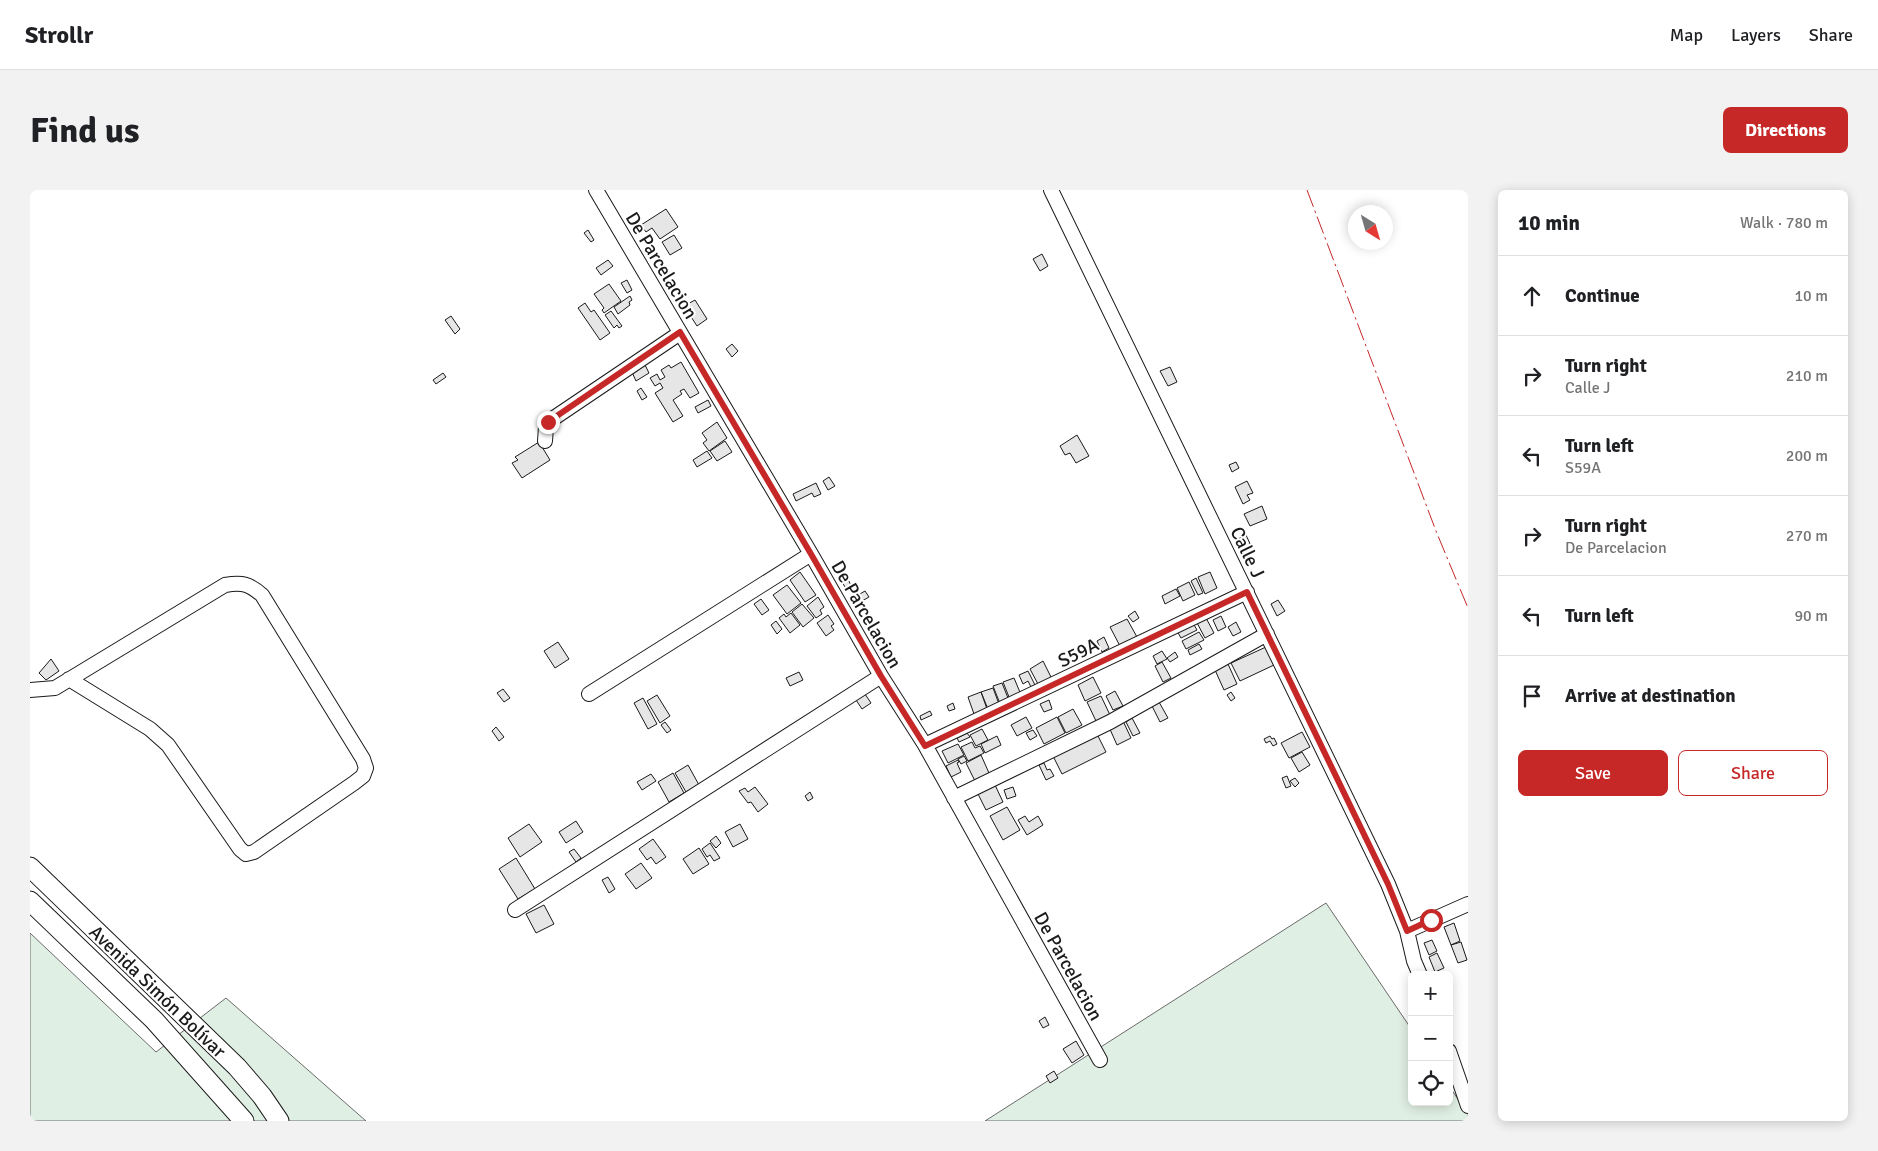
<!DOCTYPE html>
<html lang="en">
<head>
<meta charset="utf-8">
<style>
  :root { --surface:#fff; --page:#f2f2f2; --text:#202124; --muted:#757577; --line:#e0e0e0; --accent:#c62828 }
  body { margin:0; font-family:Signika,sans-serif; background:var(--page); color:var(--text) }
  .controls { position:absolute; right:15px; bottom:15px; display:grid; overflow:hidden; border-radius:8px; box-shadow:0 2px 12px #0003 }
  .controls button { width:45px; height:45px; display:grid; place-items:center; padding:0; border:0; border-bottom:1px solid var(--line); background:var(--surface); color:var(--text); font:25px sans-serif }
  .compass { position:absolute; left:1318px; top:15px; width:45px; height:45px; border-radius:50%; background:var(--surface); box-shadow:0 2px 12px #0003; rotate:143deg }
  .stop { position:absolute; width:15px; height:15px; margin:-11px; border:4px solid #c62828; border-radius:50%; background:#fff }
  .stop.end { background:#c62828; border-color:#fff; box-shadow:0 1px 5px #0008 }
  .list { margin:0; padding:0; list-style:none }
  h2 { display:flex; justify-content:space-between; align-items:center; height:65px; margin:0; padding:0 20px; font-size:21px }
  h2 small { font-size:16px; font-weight:400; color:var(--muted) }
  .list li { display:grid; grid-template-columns:32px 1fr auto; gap:15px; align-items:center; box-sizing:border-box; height:80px; padding:0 20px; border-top:1px solid var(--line) }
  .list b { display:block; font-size:19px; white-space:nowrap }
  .list p { margin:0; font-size:16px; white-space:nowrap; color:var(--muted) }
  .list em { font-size:16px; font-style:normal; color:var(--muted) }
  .actions { display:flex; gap:10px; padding:15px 20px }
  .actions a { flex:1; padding:11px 0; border:1px solid var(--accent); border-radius:8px; text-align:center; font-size:18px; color:var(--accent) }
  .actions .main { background:var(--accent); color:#fff }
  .icon { flex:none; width:28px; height:28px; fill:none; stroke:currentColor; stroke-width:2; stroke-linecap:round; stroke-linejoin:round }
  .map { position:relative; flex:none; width:1438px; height:931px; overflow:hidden; border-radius:8px }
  header { display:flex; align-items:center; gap:30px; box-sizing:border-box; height:70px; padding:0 25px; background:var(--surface); border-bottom:1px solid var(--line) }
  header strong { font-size:24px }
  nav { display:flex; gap:28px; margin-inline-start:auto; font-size:18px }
  .intro { display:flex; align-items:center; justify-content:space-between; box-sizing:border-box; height:120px; padding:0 30px }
  h1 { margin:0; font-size:35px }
  .button { padding:12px 22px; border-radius:8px; background:var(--accent); color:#fff; font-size:18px; font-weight:700 }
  main { display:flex; gap:30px; padding:0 30px }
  aside { flex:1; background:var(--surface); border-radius:8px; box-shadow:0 2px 12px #0003 }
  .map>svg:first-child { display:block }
</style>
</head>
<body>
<header>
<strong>Strollr</strong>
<nav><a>Map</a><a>Layers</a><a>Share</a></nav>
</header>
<div class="intro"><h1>Find us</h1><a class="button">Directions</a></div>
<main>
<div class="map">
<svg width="1438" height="931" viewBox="0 0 1438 931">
  <rect width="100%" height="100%" fill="#fff"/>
  <path fill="#e0efe3" stroke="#6a6a6a" d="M1296,713L1382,840V912H1419V896L1438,924V931H955Z
    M0,743L126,862L196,808L336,931H0Z"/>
  <path fill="#e6e6e6" stroke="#1a1a1a" d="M636,19L648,37L630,49L622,38L616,42L611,35Z
    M558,40L564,50L561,52L554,43Z
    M644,45L652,58L640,65L632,52Z
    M1012,64L1018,76L1010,81L1003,69Z
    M578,70L583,76L571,85L566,78Z
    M597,90L602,100L597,103L591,93Z
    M579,94L591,111L574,123L572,120L574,118L564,104Z
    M600,106L602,110L599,112L600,115L588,124L584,117Z
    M665,110L677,129L667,136L654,116Z
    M555,113L561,122L564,120L580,143L570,150L548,118Z
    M581,121L592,136L589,138L587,135L584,138L575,125Z
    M421,126L430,139L425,144L415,130Z
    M702,154L708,161L702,167L696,159Z
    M651,172L669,203L660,208L654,199L650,201L652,204L643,210L653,226L643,232L625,203L633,198L630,193L625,196L620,188L627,184L630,190L635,187L631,180L639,175L641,178Z
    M614,173L619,183L606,191L601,180Z
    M1140,177L1147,192L1138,196L1130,181Z
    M413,183L416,187L406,194L403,190Z
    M611,198L617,207L612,210L607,201Z
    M678,210L681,216L668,223L665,217Z
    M687,232L697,248L679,261L673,253L677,250L672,243Z
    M1047,245L1059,266L1046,273L1040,263L1035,265L1030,256Z
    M695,251L702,262L687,271L680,261Z
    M509,252L520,270L492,288L482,273L488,270L485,267Z
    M677,261L682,268L667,277L663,270Z
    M1206,272L1209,278L1202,282L1199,275Z
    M799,287L805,296L798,300L793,291Z
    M1217,291L1223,303L1217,305L1220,310L1213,314L1205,297Z
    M786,293L791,304L784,307L782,303L766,311L763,304Z
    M1232,316L1237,329L1220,336L1214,324Z
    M1216,345L1222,358L1214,361L1208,349Z
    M770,382L786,405L775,412L760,390Z
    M1180,382L1187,398L1175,404L1168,387Z
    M816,386L822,397L817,400L810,389Z
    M1166,388L1173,403L1168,405L1161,391Z
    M1159,392L1165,405L1153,411L1147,398Z
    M757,395L771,413L757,424L743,405Z
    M1146,399L1150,406L1135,414L1132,406Z
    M835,401L839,407L832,411L828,405Z
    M826,404L830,410L825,413L821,408Z
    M788,407L794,417L790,420L792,424L786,428L777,416Z
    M731,409L739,420L732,425L724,414Z
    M1248,410L1255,421L1247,426L1241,414Z
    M772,414L784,428L773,437L762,422Z
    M1105,421L1109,428L1103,432L1098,426Z
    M761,423L770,435L760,443L749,428L754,424L756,427Z
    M798,425L804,434L801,436L804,440L796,446L787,433Z
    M1175,426L1184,443L1175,448L1166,431Z
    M1191,426L1196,437L1188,441L1183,430Z
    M1097,429L1107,447L1090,456L1080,437Z
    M746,431L752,439L747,444L741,435Z
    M1206,432L1211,442L1203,446L1198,437Z
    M1163,433L1167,440L1151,448L1147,441Z
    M1169,442L1174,450L1156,459L1152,451Z
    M1074,447L1079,458L1072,462L1067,451Z
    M528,452L539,469L525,478L514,461Z
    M1169,454L1172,459L1160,465L1158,460Z
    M1236,457L1244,475L1210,491L1201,473Z
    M1132,461L1137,469L1127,474L1123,466Z
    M1145,462L1148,467L1140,472L1137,468Z
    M21,469L29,481L16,490L9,483Z
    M1013,471L1022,489L1009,496L1000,479Z
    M1132,472L1141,488L1133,492L1125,476Z
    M1198,474L1207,494L1194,500L1185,480Z
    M998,481L1005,495L1001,497L998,491L993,494L989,485Z
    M769,482L773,490L760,496L756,488Z
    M1063,487L1071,503L1055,511L1048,495Z
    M984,488L992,507L981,512L973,492Z
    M972,493L980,513L971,516L963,496Z
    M963,498L969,514L958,519L951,502Z
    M473,499L480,508L474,512L467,503Z
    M1085,501L1093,516L1083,520L1076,506Z
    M951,502L957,519L944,524L938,507Z
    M1201,502L1205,508L1201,511L1197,505Z
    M835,504L841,513L832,519L826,510Z
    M627,505L640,526L630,533L617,511Z
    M1071,506L1080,525L1066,531L1057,512Z
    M613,508L627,534L618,539L604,513Z
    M1019,510L1022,519L1014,522L1010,514Z
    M1129,512L1138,528L1130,532L1122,516Z
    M923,513L925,519L919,521L917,516Z
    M1043,519L1052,535L1036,543L1028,527Z
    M900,521L902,525L891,530L890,526Z
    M996,527L1002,538L987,546L981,535Z
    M1027,527L1035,543L1014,554L1006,538Z
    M1102,528L1110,543L1103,546L1096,532Z
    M1093,531L1101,548L1087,555L1079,537Z
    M635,532L641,540L637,543L631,535Z
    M466,537L474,547L469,551L462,541Z
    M952,539L958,550L946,556L940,545Z
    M1003,540L1007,546L1000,550L996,543Z
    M1272,542L1280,557L1259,568L1251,553Z
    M937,543L940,547L929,552L927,548Z
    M1067,544L1076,562L1032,584L1023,566Z
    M967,546L971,555L955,563L951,554Z
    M1240,546L1242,549L1244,548L1247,554L1243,556L1240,551L1236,553L1234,549Z
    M942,552L945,558L950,556L954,563L938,571L931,557Z
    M928,554L934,565L918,573L912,561Z
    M1272,562L1280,575L1269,582L1261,568Z
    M951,565L959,583L945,591L936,573Z
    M934,566L937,571L931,574L928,569Z
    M928,570L929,572L927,573L931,582L921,587L916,576Z
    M1014,573L1017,580L1020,579L1024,586L1016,590L1009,575Z
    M658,575L669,595L656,602L645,583Z
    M643,583L654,603L639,612L628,592Z
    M621,584L626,591L612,600L607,592Z
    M1257,586L1261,596L1256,598L1252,588Z
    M1265,588L1269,593L1265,597L1260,591Z
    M965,595L973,612L956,620L948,604Z
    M725,597L738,614L728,622L721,612L718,613L709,601L715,598L718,602Z
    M983,597L986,606L977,609L974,600Z
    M780,602L783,608L778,611L775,606Z
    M977,617L990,640L973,650L960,626Z
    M995,626L999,632L1008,626L1013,635L997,645L988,630Z
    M546,631L553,642L536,653L529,642Z
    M499,634L512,652L490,667L478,648Z
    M710,634L718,649L703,657L695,642Z
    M686,646L691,653L686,658L680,651Z
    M623,649L636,667L626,674L621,667L617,670L609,659Z
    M680,653L690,668L684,671L680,665L677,667L672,659Z
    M669,658L679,674L663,684L653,669Z
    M544,659L551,668L546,672L539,662Z
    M486,668L505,699L488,709L469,679Z
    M611,673L622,688L606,699L595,684Z
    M578,687L585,699L579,703L572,690Z
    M514,715L524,734L506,743L496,724Z
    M1424,733L1430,751L1421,755L1414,737Z
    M1402,750L1407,761L1399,765L1394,753Z
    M1431,752L1437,770L1428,773L1421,755Z
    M1407,763L1414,778L1405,782L1399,767Z
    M1015,827L1019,835L1013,838L1009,831Z
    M1046,851L1054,865L1042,873L1033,859Z
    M1024,881L1028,888L1020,893L1016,886Z"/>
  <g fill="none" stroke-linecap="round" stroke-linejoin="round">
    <defs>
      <path id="minor" d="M566,0L781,364L851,486L895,555L1070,870
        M1021,0L1358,694L1377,741L1384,771L1390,785
        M515,251L516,237L518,232L650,143
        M0,500L25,498L195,395C213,392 219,394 232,405L333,569L336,578L333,586L324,593L224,662L216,664L210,659L138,555L120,539L39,489
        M559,504L781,364
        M895,555L1217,402
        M924,608L1080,532L1237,444
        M485,720L851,486
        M1377,741L1438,714
        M1419,861L1438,916"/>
      <path id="highway" d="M0,677L207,877L232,906L249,931
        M0,711L124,830L214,931"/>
    </defs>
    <use href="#minor" stroke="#1a1a1a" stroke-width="16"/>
    <use href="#highway" stroke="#1a1a1a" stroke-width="21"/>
    <use href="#minor" stroke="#fff" stroke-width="14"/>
    <use href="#highway" stroke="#fff" stroke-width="19"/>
    <path stroke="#c62828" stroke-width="1" stroke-dasharray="18 4 2.5 4" stroke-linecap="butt" d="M1277,0L1406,341L1438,418"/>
  </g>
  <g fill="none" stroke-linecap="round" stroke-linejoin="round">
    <path stroke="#c62828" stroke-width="6" d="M518,232L650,142L781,364L851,486L895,556L1217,402L1358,694L1377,741L1401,730"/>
  </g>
  <g text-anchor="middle" stroke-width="4" stroke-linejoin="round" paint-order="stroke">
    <g font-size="19" fill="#1a1a1a" stroke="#fff">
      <text transform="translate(632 75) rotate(59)" y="7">De Parcelacion</text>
      <text transform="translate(1218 362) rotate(64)" y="7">Calle J</text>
      <text transform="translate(837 424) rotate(60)" y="7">De Parcelacion</text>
      <text transform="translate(1048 462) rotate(-26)" y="7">S59A</text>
      <text transform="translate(1039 776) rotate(61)" y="7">De Parcelacion</text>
      <text transform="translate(128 801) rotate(44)" y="7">Avenida Simón Bolívar</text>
    </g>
  </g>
</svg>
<div class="controls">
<button>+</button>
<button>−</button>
<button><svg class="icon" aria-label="locate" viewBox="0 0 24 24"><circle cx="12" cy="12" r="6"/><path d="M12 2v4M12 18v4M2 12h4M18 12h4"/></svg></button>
</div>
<svg class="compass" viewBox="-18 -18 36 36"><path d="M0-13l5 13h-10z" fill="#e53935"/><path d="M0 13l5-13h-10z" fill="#757577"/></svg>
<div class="stop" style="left:1401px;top:730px"></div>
<div class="stop end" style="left:518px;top:232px"></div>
</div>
<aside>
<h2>10 min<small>Walk · 780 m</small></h2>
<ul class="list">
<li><svg class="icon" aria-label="ahead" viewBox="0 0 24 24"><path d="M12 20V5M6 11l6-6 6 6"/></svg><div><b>Continue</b></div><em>10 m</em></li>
<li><svg class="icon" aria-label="right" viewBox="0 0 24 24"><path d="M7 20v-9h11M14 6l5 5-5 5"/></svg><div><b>Turn right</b><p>Calle J</p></div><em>210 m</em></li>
<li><svg class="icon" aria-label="left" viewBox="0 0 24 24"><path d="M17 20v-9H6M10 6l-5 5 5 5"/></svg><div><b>Turn left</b><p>S59A</p></div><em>200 m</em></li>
<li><svg class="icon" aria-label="right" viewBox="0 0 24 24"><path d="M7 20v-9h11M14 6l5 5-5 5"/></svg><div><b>Turn right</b><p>De Parcelacion</p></div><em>270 m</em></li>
<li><svg class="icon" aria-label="left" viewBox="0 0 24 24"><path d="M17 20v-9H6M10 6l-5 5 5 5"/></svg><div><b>Turn left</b></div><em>90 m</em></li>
<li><svg class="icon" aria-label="arrive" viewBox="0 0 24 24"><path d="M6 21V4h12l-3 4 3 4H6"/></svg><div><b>Arrive at destination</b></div></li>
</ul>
<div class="actions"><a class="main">Save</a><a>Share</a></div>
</aside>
</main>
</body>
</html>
